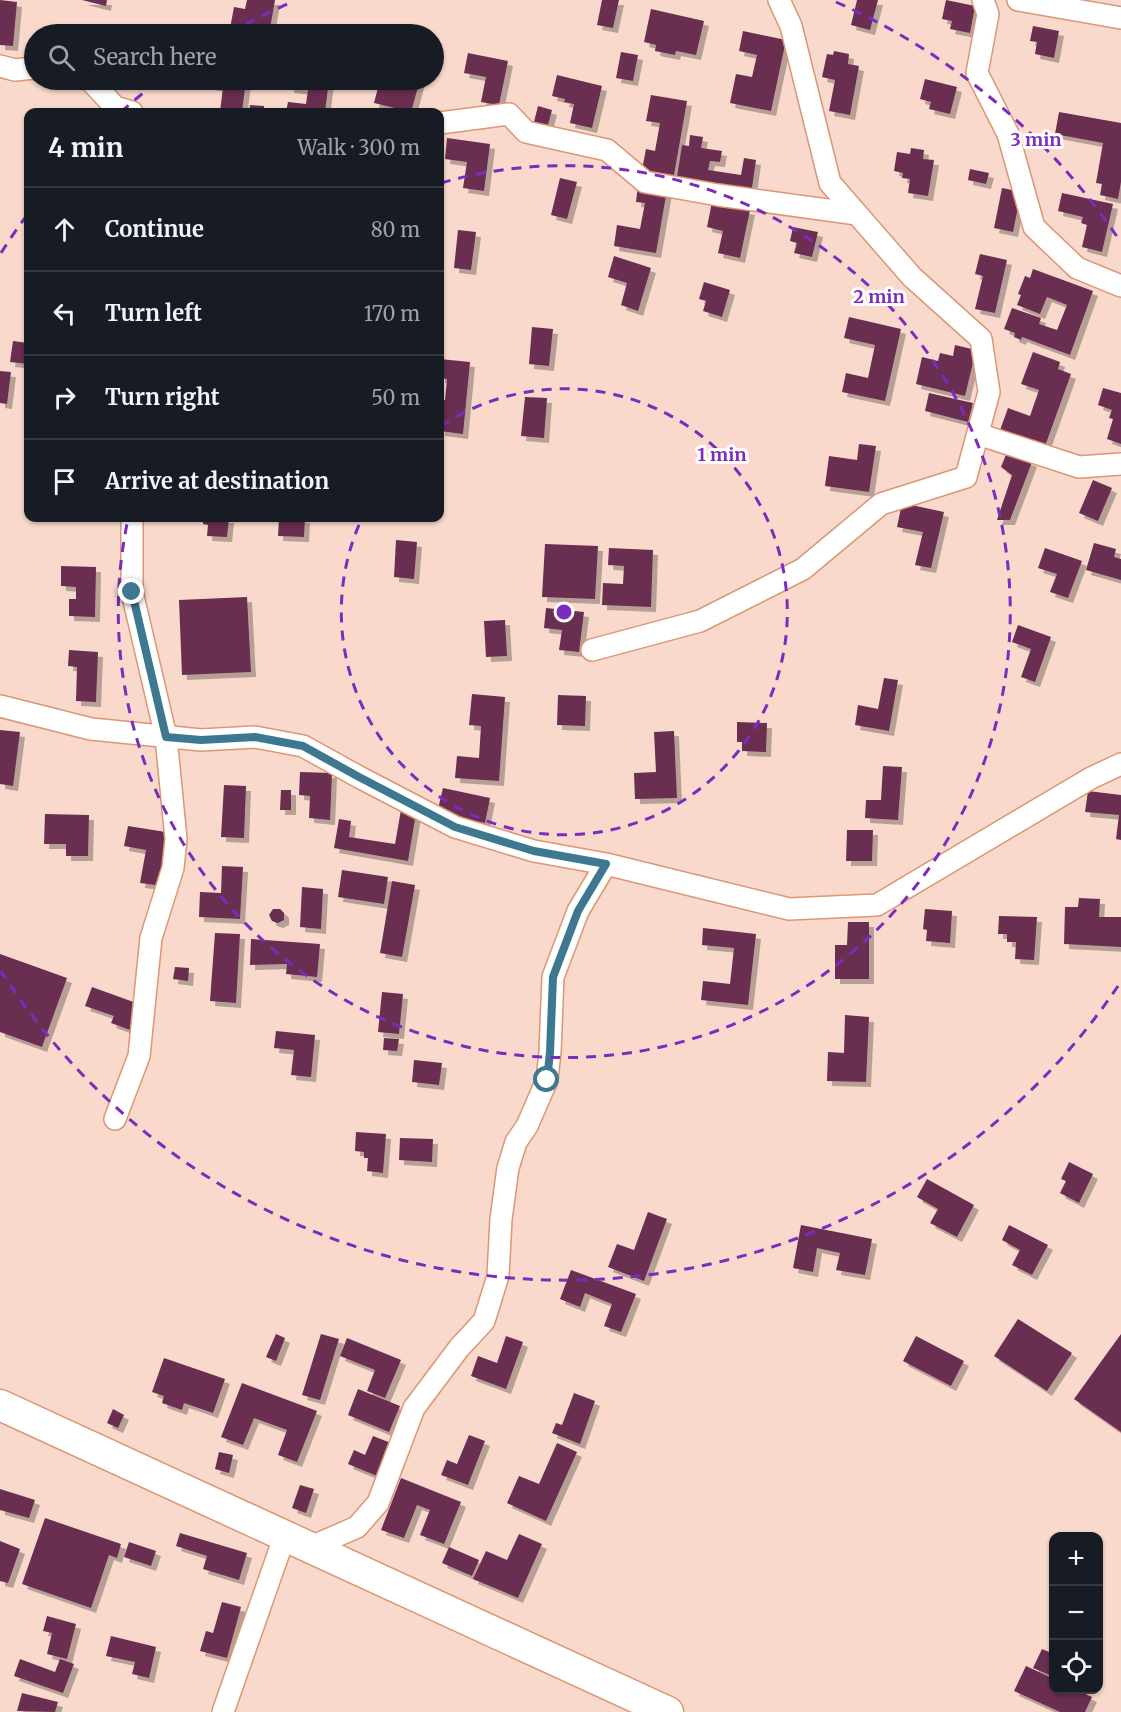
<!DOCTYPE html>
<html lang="en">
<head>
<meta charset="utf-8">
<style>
  :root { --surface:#171b24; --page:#20242c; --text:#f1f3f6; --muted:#9ea1a6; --line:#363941 }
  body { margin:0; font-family:Merriweather,serif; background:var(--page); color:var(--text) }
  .controls { position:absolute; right:18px; bottom:18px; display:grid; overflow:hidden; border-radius:12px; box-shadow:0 2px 4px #0004 }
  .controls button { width:54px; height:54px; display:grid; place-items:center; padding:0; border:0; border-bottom:2px solid var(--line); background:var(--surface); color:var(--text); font:30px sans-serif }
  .stop { position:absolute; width:18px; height:18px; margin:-14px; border:4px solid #3d7890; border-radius:50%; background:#fff }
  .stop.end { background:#3d7890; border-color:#fff; box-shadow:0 2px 6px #0008 }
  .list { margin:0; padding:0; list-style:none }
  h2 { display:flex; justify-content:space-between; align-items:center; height:78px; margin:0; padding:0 24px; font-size:26px }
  h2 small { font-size:20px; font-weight:400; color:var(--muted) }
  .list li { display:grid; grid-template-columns:39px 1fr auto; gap:18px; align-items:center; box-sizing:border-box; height:84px; padding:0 24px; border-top:2px solid var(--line) }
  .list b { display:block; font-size:22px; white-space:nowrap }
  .list em { font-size:20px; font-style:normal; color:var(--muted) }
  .icon { flex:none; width:33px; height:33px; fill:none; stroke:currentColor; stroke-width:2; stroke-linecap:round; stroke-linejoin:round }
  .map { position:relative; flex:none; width:1121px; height:1712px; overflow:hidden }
  .search { position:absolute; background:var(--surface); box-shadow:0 2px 4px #0004; left:24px; top:24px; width:420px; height:66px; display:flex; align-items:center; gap:15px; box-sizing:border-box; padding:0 21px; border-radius:33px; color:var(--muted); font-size:22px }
  .panel { position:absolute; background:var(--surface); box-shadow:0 2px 4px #0004; left:24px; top:108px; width:420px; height:414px; border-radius:12px }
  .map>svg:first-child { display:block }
</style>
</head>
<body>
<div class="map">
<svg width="1121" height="1712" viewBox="0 0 1121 1712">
  <defs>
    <filter id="shadow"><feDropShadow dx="5" dy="5" stdDeviation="0" flood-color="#0004"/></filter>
  </defs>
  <rect width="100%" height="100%" fill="#f8d9cb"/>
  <path fill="#6b2d51" filter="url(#shadow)" d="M0,0L17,2L13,46L0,45Z
    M82,0H107L106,6Z
    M247,0H275L269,34H229L234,7L245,9Z
    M602,0H619L613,28L597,25Z
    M857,0H878L870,30L851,25Z
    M946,0L975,6L970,33L950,29L952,21L942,19Z
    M651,9L704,21L696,55L676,51L675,55L655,51L656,45L644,42Z
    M1033,26L1059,31L1054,58L1035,54L1037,42L1030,41Z
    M743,31L786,40L771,111L730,103L736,74L752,77L757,55L739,51Z
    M834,51L849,54L848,64L859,66L850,115L829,111L835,80L822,77L827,54L833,55Z
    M621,52L638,55L633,81L616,78Z
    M468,53L508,61L499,105L481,102L486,77L464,73Z
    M557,75L602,86L592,128L570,123L574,104L564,102L565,99L552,96Z
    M925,79L957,87L950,114L929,109L931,102L920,99Z
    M208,80H246L242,112H220L223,87L208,85Z
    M290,80H329L325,112H286L288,102L306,104L308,90L289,88Z
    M380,80H420L411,112L374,103Z
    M651,95L687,101L674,175L642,170L646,149L655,151L660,123L646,121Z
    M250,105L264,106V112H249Z
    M538,106L552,110L548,125L534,122Z
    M336,109L364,110V112H336Z
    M1059,112L1121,123V182L1118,199L1100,195L1102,184L1096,183L1103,143L1055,134Z
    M690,135L703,137L701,148L722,151L720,162L710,161L708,170L741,175L744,158L756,160L751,195L676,183L682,145L689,146Z
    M447,138L490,144L484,191L463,188L467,162L445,159Z
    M911,148L924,150L923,159L934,160L928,196L908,193L910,179L902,178L903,173L894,171L897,152L910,154Z
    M970,169L989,173L986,184L968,180Z
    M560,178L577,182L567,219L551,215Z
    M638,185L667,190L656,253L614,246L617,225L640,229L645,203L636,202Z
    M1002,188L1021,192L1013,232L994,228Z
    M1062,193L1113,204L1102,252L1082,247L1087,225L1081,223L1083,217L1058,211Z
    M712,202L750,210L740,258L718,253L723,231L707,227Z
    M793,227L818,232L812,257L794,253L797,243L790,241Z
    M458,230L476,232L471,270L454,268Z
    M980,254L1007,260L995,313L975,309L983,276L975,274Z
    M614,256L651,268L638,311L621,305L627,283L608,277Z
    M1033,269L1093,291L1070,355L1022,337L1021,340L1014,337L1015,333L1004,329L1012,308L1041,318L1039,324L1057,330L1067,305L1047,297L1040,314L1017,305L1021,295L1018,294L1025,276L1030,278Z
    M704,282L730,290L722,317L703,311L706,301L699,299Z
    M849,317L901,329L885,401L842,392L846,373L868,378L875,345L844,338Z
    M532,327L553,329L549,366L529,364Z
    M13,341L28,343V364L10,362Z
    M955,345L976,350L965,396L916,384L922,357L938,361L940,353L953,356Z
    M1033,352L1060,362L1058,369L1071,374L1044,449L999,433L1008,408L1030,416L1039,390L1021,384Z
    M440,359L470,362L463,434L440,431V400H445L447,379L440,378Z
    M0,371L11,372L7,404L0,403Z
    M1103,388L1121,393V444L1107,439L1113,419L1109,418L1112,410L1098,405Z
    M929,393L973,403L968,422L925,411Z
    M525,397L547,398L544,438L521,436Z
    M859,444L876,446L869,492L825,486L829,456L857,460Z
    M1007,452L1032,462L1010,520H997L1012,475L1001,467Z
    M1093,480L1112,488L1098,521L1079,513Z
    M902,503L944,512L931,568L915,565L923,532L897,527Z
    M203,518H229L227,537L207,536L208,525L203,524Z
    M279,518H305L304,537L278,536Z
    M396,540L417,542L414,579L394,577Z
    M1094,543L1116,549L1114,557L1121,559V580L1086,570Z
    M545,544L598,546L595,599L542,597Z
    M609,548L653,550L651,607L602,605L603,583L623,584L624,566L608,565Z
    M1045,548L1082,561L1068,598L1050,592L1057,574L1038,568Z
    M61,566L96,567L95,617L69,616V599H76V587L61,586Z
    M247,597L251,672L182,675L179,600Z
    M546,608L584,612L579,652L559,650L562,630L544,628Z
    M505,620L507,656L486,657L484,621Z
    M1018,625L1051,637L1035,682L1021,677L1031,649L1012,642Z
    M69,650L98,652L96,702L76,701L77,667L68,666Z
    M884,678L898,680L889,731L855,725L858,705L878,709Z
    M472,694L505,697L499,781L455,778L457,756L479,758L481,726L469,725Z
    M558,695L586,696L585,726L557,725Z
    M737,722L767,723L766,752L742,751V742H737Z
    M0,730L20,732L13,786L0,784Z
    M674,731L677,798L635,799L634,773L656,772L654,732Z
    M883,766L902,767L898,820L865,818L866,800H881Z
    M300,772L332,773L330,820L309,818L310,796L299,795Z
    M224,785L246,786L244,838L221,837Z
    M443,788L490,798L485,823L437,813Z
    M281,790H291V810H280Z
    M1088,791L1121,795V840L1116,839L1119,815L1085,812Z
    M401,810L416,813L408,861L334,848L339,819L351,821L349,837L395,844Z
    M45,814L89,815L88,856H66V844H44Z
    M128,826L172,833L163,886L140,883L146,850L124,846Z
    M847,830H873L872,861H846Z
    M222,866L243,867L240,919L199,917L200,892L221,893Z
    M342,870L388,877L384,904L338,897Z
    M392,881L415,885L402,957L380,953Z
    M302,887L323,889L321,929L300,927Z
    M1079,898L1100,899L1099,917H1121V947L1064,944L1065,907H1078Z
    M273,909H280L284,913V920L278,923L272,921L269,915Z
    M925,909L952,911L950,943L926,941L927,930L923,929Z
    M999,916L1037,917L1034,960L1015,959L1016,942H1007V934H998Z
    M848,922H869V979H835V945H847Z
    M703,928L756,934L748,1005L701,1000L703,981L730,984L734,948L702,945Z
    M215,933L240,934L236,1003L210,1001Z
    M251,939L320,944L317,977L286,974L287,964L250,965Z
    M0,954L67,978L42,1047L0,1032Z
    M175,967L189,968L188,981L173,979Z
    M92,987L139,1004L130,1030L111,1023L114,1016L85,1006Z
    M382,992L403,994L399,1034L378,1032Z
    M845,1015L869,1017L866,1082L827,1081L828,1052L844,1053Z
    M276,1031L315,1035L311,1077L291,1075L294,1050L274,1048Z
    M384,1038L399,1039L397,1051L383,1050Z
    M414,1060L442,1063L439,1085L412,1082Z
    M356,1132L386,1134L383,1173L367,1171L368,1158H364V1152L355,1151Z
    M400,1138L433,1139L432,1162L399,1160Z
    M1069,1162L1093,1174L1079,1203L1060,1193L1066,1181L1061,1179Z
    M927,1179L974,1205L957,1237L930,1223L938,1209L917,1197Z
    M648,1212L667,1219L644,1281L608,1267L617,1244L634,1250Z
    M801,1225L872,1239L865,1275L836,1270L840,1253L817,1248L813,1272L793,1268Z
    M1009,1225L1048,1245L1032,1275L1012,1265L1020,1250L1002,1240Z
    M571,1270L636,1294L621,1332L604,1326L612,1304L585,1293L580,1307L560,1299Z
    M1018,1319L1072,1353L1047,1391L994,1356Z
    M276,1334L285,1338L276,1361L266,1357Z
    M321,1334L339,1339L320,1400L302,1395Z
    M1121,1334V1432L1074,1399Z
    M506,1336L523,1342L506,1389L471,1376L478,1356L497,1363Z
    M916,1336L964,1361L951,1386L903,1361Z
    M347,1338L401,1360L385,1398L367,1391L375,1370L340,1356Z
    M164,1358L225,1379L213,1413L184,1403L182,1410L162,1403L164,1396L152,1392Z
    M242,1383L317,1411L297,1462L278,1455L287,1430L254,1418L243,1445L221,1437Z
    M358,1389L400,1406L389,1432L348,1415Z
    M574,1393L595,1401L580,1444L552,1433L556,1423L562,1425Z
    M113,1409L124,1415L118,1428L107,1423Z
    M469,1435L485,1441L468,1485L441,1475L447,1460L457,1464Z
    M373,1436L391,1443L377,1476L348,1464L354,1450L365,1455Z
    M557,1443L577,1452L546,1521L507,1503L519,1476L539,1484Z
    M219,1452L233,1455L229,1473L215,1469Z
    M401,1478L461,1502L444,1544L420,1535L430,1510L417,1505L404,1538L381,1530Z
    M300,1485L314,1489L306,1513L292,1508Z
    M0,1489L35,1500L29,1518L0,1510Z
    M45,1518L121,1544L117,1558L109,1555L91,1608L22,1584Z
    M180,1533L247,1553L239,1580L203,1569L207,1556L176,1546Z
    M519,1534L542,1544L518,1598L473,1579L486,1551L507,1560Z
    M0,1541L20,1549L8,1583L0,1581Z
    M129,1542L156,1551L151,1566L124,1557Z
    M449,1547L479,1560L472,1576L442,1563Z
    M222,1602L241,1607L227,1658L200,1651L206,1631L213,1633Z
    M47,1616L76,1624L67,1659L47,1654L52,1633L43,1631Z
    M111,1636L156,1647L149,1678L132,1674L135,1662L106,1656Z
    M1042,1649L1054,1654V1677L1033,1668Z
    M20,1659L55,1672L60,1659L74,1664L63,1693L14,1676Z
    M1026,1666L1054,1679V1690H1077L1092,1697L1085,1712H1060L1014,1691Z
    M22,1693L58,1702L55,1712L17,1711Z"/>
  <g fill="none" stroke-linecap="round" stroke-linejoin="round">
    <defs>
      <path id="street" d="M983,0L988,14L977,73L1008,134L1034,227L1077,268L1121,286
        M1018,0L1121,18
        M0,66L15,70L34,68
        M90,80L115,107L132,112
        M440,123L509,114L526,132L607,150L645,182L718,195L857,214
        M978,434L1079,467L1121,464
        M592,650L700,621L803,569L881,504L966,477L989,392L981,339L912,277L830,183L791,26L779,0
        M0,706L91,729L201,740L255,737L303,746L359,777L455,827L534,851L606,864L789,909L877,905L1091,778L1121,764
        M115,1119L139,1056L151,938L173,868L176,839L166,737L132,592V518
        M311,1547L357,1527L378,1503L414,1408L459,1348L484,1321L498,1276L501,1219L508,1168L516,1142L527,1126L547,1080L550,1052L553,977L578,911L606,864
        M223,1712L285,1535"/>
      <path id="secondary" d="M0,1405L668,1712"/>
    </defs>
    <use href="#street" stroke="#dd9673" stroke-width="24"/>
    <use href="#secondary" stroke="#dd9673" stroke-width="33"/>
    <use href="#street" stroke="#fff" stroke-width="21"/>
    <use href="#secondary" stroke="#fff" stroke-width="30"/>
  </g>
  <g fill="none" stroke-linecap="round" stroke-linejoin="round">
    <path stroke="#3d7890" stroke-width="8" d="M132,592L166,737L201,740L255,737L303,746L359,777L455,827L534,851L606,864L578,911L553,977L550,1052L547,1080"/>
  </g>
  <g fill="none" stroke="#7b2cbf" stroke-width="3" stroke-dasharray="10 8">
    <path d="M441 426A223 223 0 1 1 362 518"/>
    <path d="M441 183A446 446 0 1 1 128 519"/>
    <path d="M1118 986A668 668 0 0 1 1 971M1 253A668 668 0 0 1 27 215M121 112A668 668 0 0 1 157 82M230 33A668 668 0 0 1 292 2M836 2A668 668 0 0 1 1118 238"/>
  </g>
  <circle cx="564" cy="612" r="9" fill="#7b2cbf" stroke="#fff" stroke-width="3"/>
  <g font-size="18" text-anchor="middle" font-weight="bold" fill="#7b2cbf" stroke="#fff" stroke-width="6" stroke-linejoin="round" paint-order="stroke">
    <text x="1036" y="146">3 min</text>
    <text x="879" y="303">2 min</text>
    <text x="722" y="461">1 min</text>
  </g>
</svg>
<div class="controls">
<button>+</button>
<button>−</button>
<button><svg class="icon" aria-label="locate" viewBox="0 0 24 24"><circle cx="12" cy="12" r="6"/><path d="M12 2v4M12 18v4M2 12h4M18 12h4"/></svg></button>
</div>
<div class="stop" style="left:547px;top:1080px"></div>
<div class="stop end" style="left:132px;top:592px"></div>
<div class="search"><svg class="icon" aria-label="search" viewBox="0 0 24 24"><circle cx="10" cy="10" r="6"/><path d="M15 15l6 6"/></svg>Search here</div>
<section class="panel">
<h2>4 min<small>Walk · 300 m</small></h2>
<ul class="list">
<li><svg class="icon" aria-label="ahead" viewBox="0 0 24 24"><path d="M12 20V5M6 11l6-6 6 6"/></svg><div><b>Continue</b></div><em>80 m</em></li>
<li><svg class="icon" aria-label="left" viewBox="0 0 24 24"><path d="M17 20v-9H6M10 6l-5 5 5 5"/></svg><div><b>Turn left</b></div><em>170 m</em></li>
<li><svg class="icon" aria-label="right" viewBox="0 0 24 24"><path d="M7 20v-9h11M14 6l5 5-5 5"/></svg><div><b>Turn right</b></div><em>50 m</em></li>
<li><svg class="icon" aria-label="arrive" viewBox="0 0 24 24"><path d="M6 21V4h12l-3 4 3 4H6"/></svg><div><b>Arrive at destination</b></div></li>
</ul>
</section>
</div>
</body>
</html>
